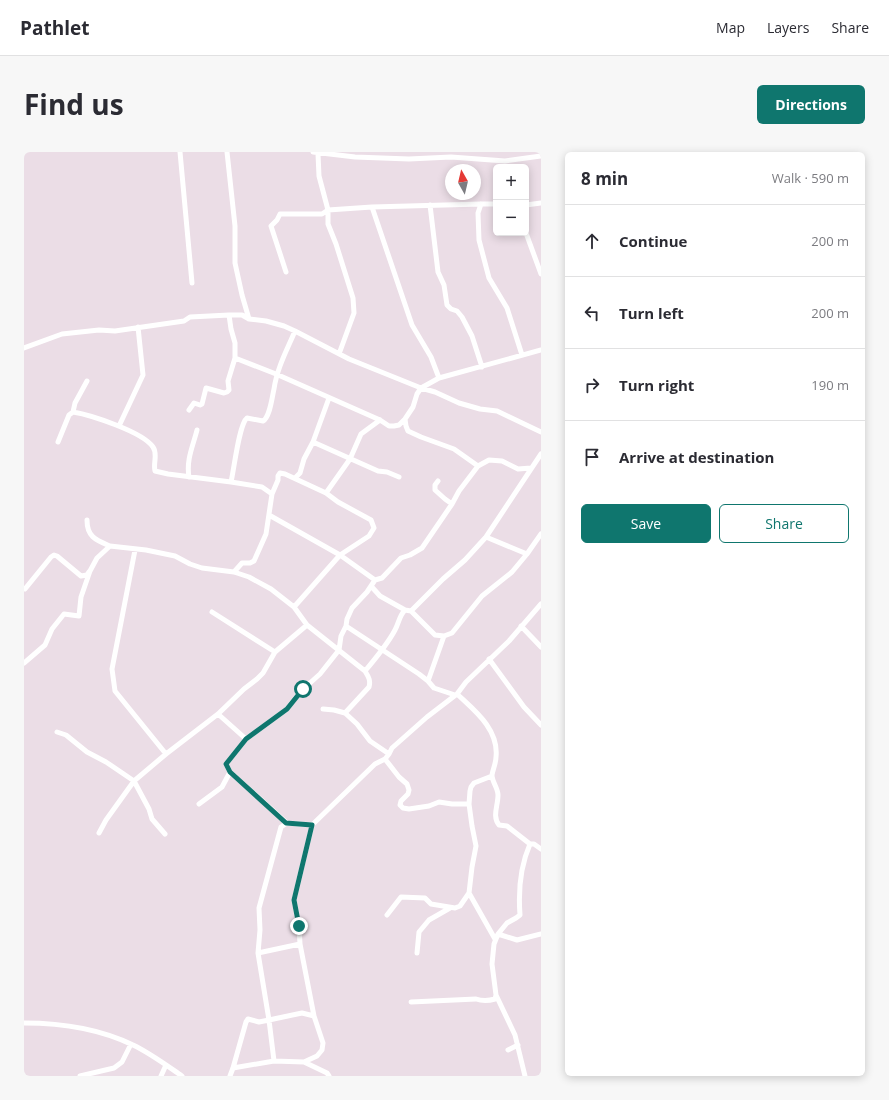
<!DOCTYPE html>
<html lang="en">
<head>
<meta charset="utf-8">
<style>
  :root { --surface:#fff; --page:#f7f7f7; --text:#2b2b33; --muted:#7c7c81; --line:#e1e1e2; --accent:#0f766e }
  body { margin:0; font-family:"Open Sans",sans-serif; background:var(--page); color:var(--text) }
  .controls { position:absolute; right:12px; top:12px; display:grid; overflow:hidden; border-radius:6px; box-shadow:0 2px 10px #0003 }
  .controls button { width:36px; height:36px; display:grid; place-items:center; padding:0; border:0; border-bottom:1px solid var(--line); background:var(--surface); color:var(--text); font:20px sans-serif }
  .compass { position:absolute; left:421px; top:12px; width:36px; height:36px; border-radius:50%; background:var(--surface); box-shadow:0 2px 10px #0003; rotate:352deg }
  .stop { position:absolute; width:12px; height:12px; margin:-9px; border:3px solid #0f766e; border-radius:50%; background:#fff }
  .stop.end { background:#0f766e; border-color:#fff; box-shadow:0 1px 4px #0008 }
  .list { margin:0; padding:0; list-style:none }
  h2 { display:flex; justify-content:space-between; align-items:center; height:52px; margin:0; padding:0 16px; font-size:17px }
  h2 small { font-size:13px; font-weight:400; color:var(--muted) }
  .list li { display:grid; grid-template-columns:26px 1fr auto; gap:12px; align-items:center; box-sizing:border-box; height:72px; padding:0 16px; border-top:1px solid var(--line) }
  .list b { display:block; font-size:15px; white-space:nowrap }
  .list em { font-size:13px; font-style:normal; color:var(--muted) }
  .actions { display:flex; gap:8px; padding:12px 16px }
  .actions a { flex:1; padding:9px 0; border:1px solid var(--accent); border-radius:6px; text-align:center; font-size:14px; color:var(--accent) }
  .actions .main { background:var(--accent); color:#fff }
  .icon { flex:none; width:22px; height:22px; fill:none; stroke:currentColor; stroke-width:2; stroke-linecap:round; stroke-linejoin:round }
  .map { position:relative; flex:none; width:517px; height:924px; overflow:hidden; border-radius:6px }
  header { display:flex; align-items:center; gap:24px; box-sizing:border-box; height:56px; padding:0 20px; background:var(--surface); border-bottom:1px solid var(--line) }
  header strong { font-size:19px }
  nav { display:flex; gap:22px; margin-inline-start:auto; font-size:14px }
  .intro { display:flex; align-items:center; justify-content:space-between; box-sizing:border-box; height:96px; padding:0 24px }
  h1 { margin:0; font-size:28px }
  .button { padding:10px 18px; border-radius:6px; background:var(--accent); color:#fff; font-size:14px; font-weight:700 }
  main { display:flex; gap:24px; padding:0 24px }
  aside { flex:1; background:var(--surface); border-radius:6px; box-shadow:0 2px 10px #0003 }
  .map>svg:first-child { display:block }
</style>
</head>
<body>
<header>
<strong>Pathlet</strong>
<nav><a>Map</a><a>Layers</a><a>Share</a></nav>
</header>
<div class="intro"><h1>Find us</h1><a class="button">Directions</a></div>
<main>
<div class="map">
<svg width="517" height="924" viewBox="0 0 517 924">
  <rect width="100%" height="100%" fill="#ebdde6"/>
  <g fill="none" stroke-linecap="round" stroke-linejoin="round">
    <path stroke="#fff" stroke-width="5" d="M156,0L168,131
      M203,0L211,74V111L218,143L225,167
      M289,0L331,5L385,7L427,5L481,9L517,4
      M294,2L295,24L304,58V72L312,92L329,146L330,161L315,202
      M457,52L454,61L455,88L465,126L483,156L498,203
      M406,53L414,120L420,133L423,153L427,157L433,159L438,165L448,184L458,215
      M502,53L517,51
      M348,55L388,173L407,205L415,226
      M502,81L517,122
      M262,120L247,74L253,68L256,62H298L304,58L348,55L457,52H472
      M271,179L260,174L242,169L225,167L218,163H205L207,177L211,191V206L252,222L356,268L365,274H370L375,273L381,267L389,255L393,242L397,236L415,226L517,198
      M0,196L38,182L75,178L91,179L160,169L166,165L205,163
      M165,258L170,251L176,253L178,252L182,236L200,241L203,240L205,238L204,229L211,206
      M49,260L51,251L63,229
      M381,267L382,274L384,279L397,285L430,297L454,314
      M95,274L119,223L114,175
      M34,290L45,263L49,260C67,263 119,280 129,295C134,302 129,311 131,319L144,322L207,330
      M289,290L305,246
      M165,325C162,308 169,294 173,278
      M271,326L276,321L280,307L289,290L354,319L363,320L375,325
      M414,329L411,333V338L421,347L428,352
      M248,342L238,335L207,330C210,318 215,272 223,266L239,269C246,265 248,245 250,237C253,216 263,198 271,179L325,207L397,236L411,240L435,251L456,257L473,259L517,280
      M245,363L316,403L345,384L350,376L347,368L314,350L302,341L326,307L337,282L356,268
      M63,368C63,385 72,388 86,394
      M462,385L503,402
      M111,398L88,517L91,539L142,602
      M210,420L218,411H226L230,409L242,382L248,342L254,328V324L256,321L261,322L302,341
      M347,434L356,444L381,458
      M1,437L27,405L30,403L33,404L57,424L63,423L65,420
      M270,455L316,403L351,428
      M387,459L411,483L420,484L428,481L458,444L488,420L503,402L517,382
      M322,474L323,467L328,456L343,440L351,428L358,426L377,406L386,403L398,396L428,352L435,339L454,314L465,308L478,309L494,317L507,316
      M497,474L517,495
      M251,500L283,473L341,519C344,524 347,528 345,535L321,561
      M465,507L500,555L517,573
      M0,511L21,493L28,477L40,462L55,464L57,445L66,419L73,406L86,394L122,398L151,404L166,412L178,416L210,420L225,425L247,437L270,455L283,473
      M341,519C352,506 363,493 371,478C375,471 375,464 381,458L387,459L419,427L441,408L462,385L517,302
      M404,529L420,484
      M433,542C450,558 475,577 472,605C472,611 469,617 468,623C468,630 474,636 474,643C474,654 468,664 475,673L483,674L506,692C496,715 494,737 496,763L492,766L483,771L474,782L470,792L468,812L472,843L491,883L501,924
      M194,562L222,587
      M33,580L42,583L63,600L82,610L110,629L142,602L194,562L220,537L233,527L239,521L251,500L188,460
      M365,602L368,596L403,565L433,542L442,530L485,489L517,452
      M361,607L375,625L383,632L385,638L384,642L377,649L376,653L379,656L385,657L405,654L415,650L428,652H445
      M206,620L202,612L222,587L263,557L276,540L296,522L315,498L317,484L322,474L395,522L404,529L410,536L431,543
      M468,624L450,631L447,635L446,639L445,652L448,674L452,694L448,715L445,741L471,787
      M175,652L198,635L206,620L263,671
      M75,681L82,668L110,629L125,657L128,667L141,682
      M506,692H510L517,697
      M363,763L377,745L401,746L407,752L431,756L436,754L445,741
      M474,782L493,788L517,782
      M276,792L290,864L299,891L298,898L293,904L280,910L250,909L245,868L278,861L290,864
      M234,801L276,792L275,774L270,748L288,673
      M393,801L395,780L405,768L426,756
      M387,850L452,847C458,849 464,849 471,847L472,843
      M0,871C36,871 76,877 109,893C126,901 142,913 158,924
      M484,898L494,893
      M280,910L303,921L305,924
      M209,916L250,909
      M56,924L90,916L98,910L107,892
      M137,924L142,913
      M206,924L209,916L222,870L224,867L235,870L245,868L234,801L236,778L235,756L257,675L263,671L288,673L351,612L361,607L365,602L346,589L333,572L321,561L310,558L299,557"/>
  </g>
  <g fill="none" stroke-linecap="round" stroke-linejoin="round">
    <path stroke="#0f766e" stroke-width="5" d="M275,774L270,748L288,673L262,671L206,620L202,612L222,587L263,557L279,537"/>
  </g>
</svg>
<div class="controls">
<button>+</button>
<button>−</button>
</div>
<svg class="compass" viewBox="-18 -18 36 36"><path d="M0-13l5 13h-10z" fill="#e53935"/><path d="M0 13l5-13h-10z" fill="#7c7c81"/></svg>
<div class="stop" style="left:279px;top:537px"></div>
<div class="stop end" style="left:275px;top:774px"></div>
</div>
<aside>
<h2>8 min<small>Walk · 590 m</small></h2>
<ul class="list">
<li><svg class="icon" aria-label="ahead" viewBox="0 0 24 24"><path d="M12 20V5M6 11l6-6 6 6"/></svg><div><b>Continue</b></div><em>200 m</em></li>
<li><svg class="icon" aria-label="left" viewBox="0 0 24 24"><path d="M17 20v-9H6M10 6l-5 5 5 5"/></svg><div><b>Turn left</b></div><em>200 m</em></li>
<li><svg class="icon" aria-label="right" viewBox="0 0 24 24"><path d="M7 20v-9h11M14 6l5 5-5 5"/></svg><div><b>Turn right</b></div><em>190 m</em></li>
<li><svg class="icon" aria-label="arrive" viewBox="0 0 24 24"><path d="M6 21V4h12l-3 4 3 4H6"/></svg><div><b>Arrive at destination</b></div></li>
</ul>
<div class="actions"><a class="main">Save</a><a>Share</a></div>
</aside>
</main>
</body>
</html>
